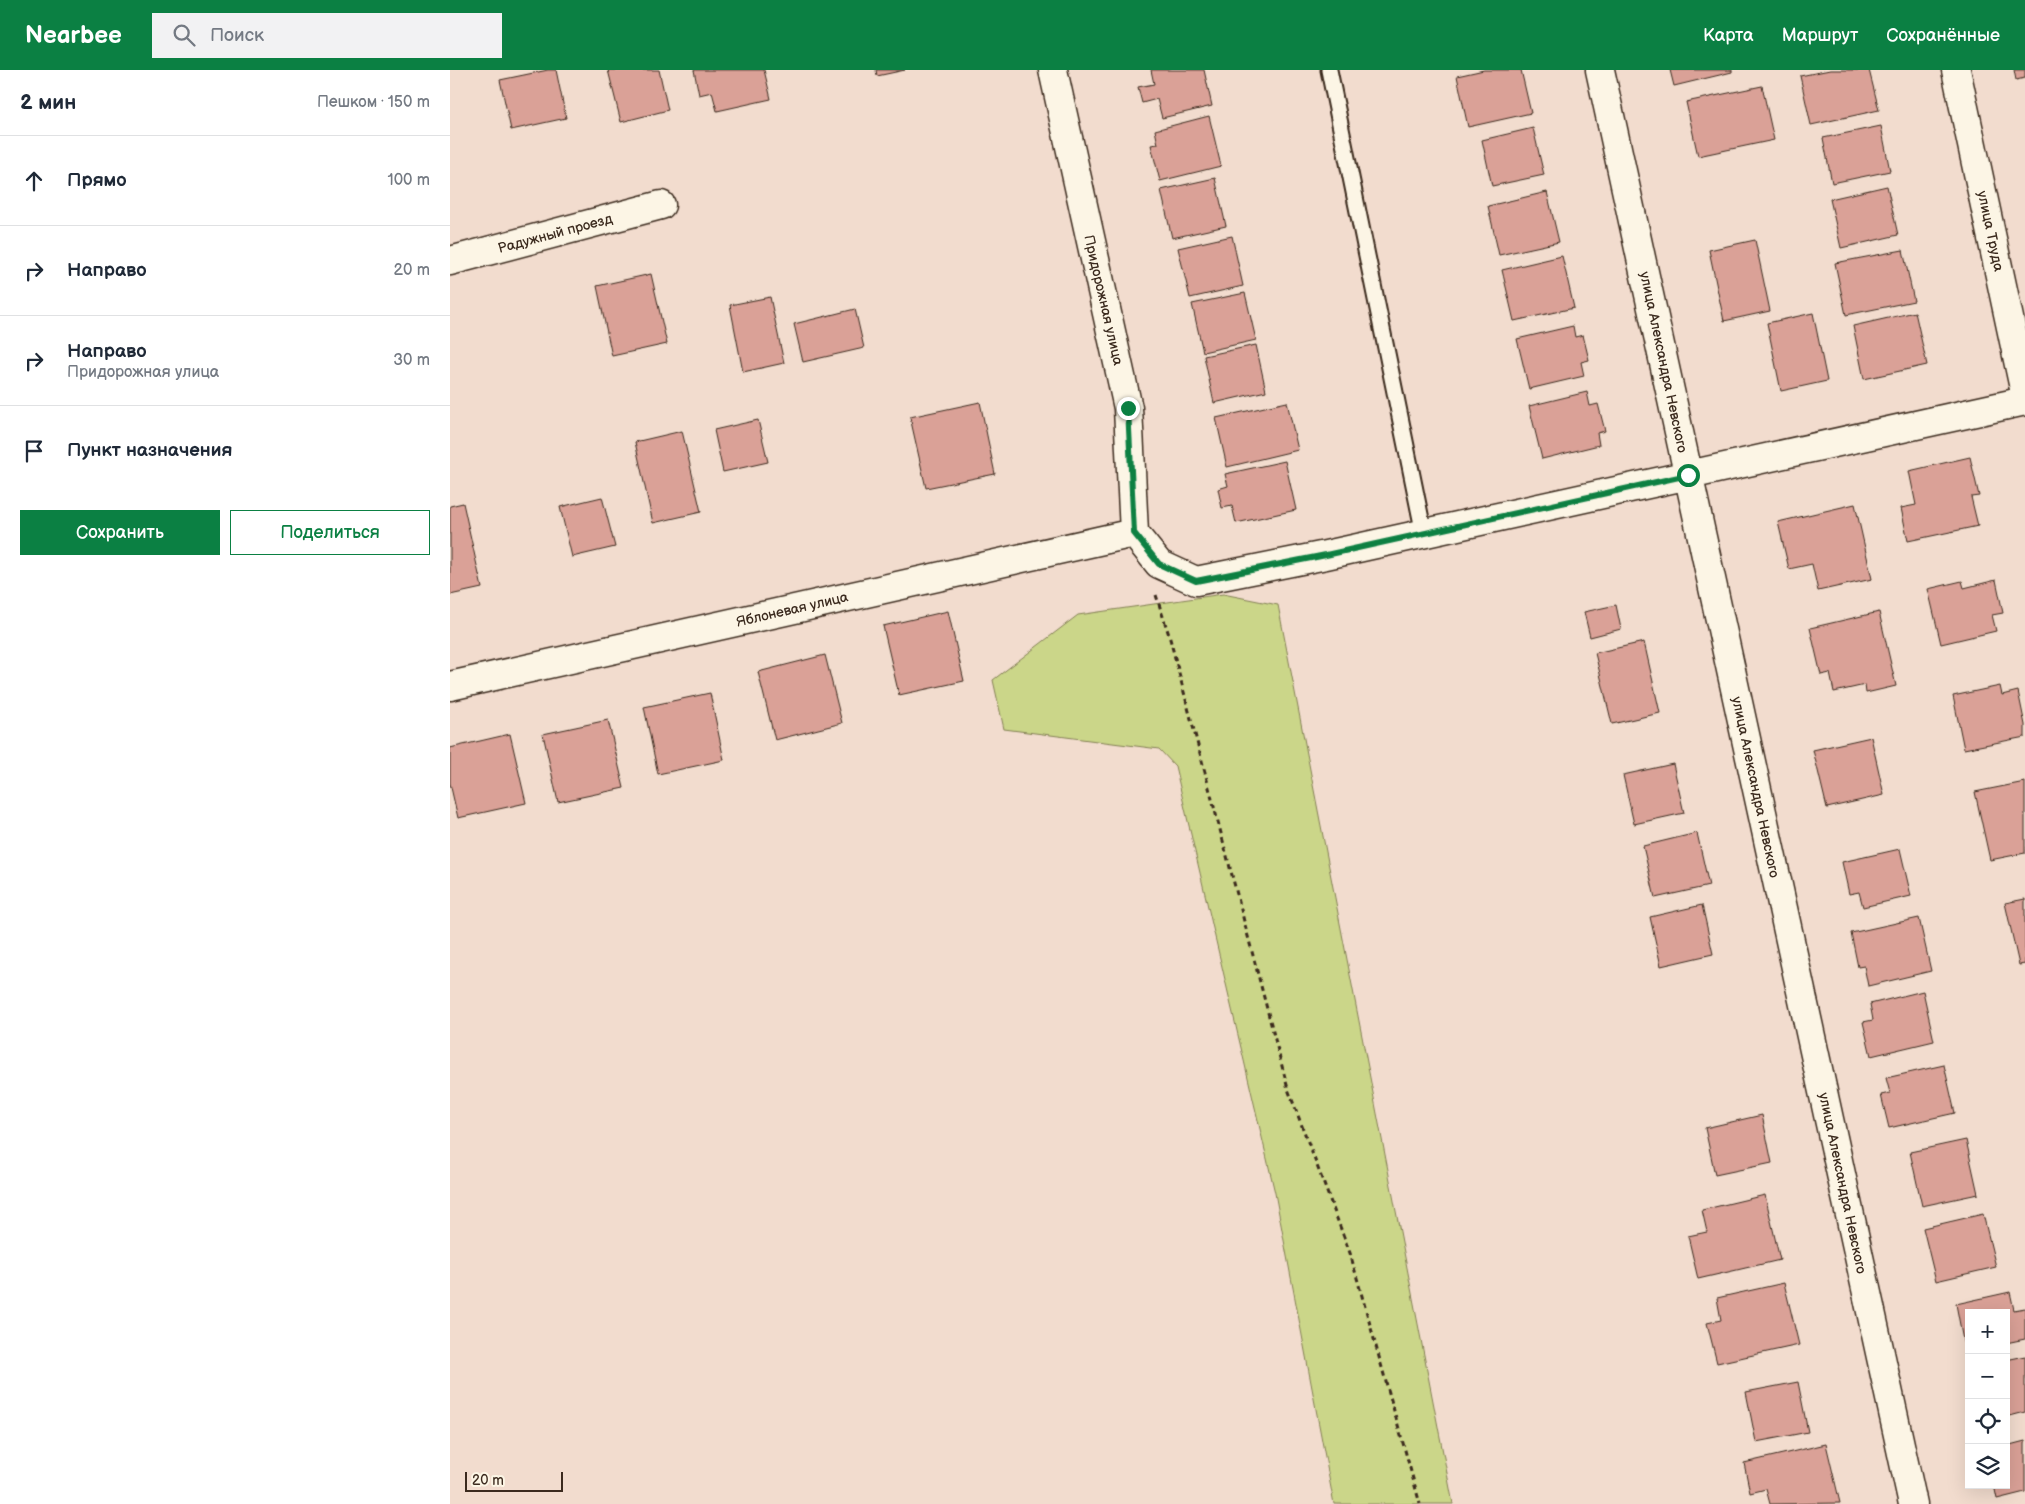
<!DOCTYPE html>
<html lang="ru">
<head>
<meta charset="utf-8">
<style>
  :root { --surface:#fff; --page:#f2f2f3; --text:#1f2937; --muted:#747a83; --line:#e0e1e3; --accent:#0b8043 }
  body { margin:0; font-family:"Balsamiq Sans",sans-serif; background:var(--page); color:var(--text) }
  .controls { position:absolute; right:15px; bottom:15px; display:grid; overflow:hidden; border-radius:0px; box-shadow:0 5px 20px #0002 }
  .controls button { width:45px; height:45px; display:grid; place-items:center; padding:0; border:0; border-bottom:1px solid var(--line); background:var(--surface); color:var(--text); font:25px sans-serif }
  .scale { position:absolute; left:15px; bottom:12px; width:98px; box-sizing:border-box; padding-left:5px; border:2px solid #3b2a1e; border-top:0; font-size:14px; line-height:18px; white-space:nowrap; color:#3b2a1e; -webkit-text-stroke:4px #fcf5e5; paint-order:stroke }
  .stop { position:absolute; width:15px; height:15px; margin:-11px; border:4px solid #0b8043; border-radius:50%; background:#fff }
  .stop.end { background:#0b8043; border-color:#fff; box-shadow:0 1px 5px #0008 }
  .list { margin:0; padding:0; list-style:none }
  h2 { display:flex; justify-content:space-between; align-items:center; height:65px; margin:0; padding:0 20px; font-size:21px }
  h2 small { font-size:16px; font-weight:400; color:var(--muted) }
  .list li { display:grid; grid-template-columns:32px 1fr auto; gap:15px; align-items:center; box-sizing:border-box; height:90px; padding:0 20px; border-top:1px solid var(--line) }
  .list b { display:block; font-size:19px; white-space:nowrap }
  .list p { margin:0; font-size:16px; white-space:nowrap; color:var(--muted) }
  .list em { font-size:16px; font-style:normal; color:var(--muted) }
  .actions { display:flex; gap:10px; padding:15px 20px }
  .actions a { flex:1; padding:11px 0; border:1px solid var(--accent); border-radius:0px; text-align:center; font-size:18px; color:var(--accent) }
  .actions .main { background:var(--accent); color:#fff }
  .icon { flex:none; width:28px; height:28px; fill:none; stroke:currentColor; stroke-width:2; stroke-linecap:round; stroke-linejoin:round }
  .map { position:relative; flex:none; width:1575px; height:1434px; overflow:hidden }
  header { display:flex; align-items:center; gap:30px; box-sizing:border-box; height:70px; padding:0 25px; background:var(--accent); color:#fff }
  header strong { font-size:24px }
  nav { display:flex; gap:28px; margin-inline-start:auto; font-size:18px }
  .search { width:350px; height:45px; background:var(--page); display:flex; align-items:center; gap:12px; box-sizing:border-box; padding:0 18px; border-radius:0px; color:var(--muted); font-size:19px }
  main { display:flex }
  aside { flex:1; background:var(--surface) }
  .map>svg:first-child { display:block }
</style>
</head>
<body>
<header>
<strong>Nearbee</strong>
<div class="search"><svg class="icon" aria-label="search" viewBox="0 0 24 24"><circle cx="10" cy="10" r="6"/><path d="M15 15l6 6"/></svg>Поиск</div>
<nav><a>Карта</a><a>Маршрут</a><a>Сохранённые</a></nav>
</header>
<main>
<aside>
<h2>2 мин<small>Пешком · 150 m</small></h2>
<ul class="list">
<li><svg class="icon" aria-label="ahead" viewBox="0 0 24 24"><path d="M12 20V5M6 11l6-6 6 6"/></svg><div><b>Прямо</b></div><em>100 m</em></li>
<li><svg class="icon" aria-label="right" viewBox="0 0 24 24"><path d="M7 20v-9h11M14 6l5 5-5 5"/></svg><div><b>Направо</b></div><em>20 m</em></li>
<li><svg class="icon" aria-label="right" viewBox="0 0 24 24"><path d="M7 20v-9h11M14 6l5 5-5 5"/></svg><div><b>Направо</b><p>Придорожная улица</p></div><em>30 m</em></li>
<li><svg class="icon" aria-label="arrive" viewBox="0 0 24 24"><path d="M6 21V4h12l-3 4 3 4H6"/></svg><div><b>Пункт назначения</b></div></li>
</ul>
<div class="actions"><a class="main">Сохранить</a><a>Поделиться</a></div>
</aside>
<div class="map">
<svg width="1575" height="1434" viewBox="0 0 1575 1434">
  <rect width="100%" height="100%" fill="#f2dcce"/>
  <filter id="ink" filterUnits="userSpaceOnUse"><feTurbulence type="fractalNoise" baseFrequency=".02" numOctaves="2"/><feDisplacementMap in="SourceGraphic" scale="10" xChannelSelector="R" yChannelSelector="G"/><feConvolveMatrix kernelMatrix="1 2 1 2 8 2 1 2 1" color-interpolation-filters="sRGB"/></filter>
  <g filter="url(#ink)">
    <path fill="#cbd689" stroke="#838054" d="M773,524L828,535L1003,1434H884L825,1123L725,696L709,679L554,659L543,610L628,545Z"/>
    <path fill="#daa197" stroke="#3b2a1e" d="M98,0H106L116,48L61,60L50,10Z
      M158,0H209L218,40L171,52Z
      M244,0H314L321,29L267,41L262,22L249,25Z
      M426,0H455L427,6Z
      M701,0H754L762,36L712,48L707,29L692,33L688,17L704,14Z
      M1034,0H1071L1081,43L1018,57L1007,6Z
      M1220,0H1282V2L1224,16Z
      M1380,0H1419L1429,40L1361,55L1350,6Z
      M1564,0H1575V8L1566,10Z
      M1312,16L1324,70L1248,86L1236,32Z
      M759,46L771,96L710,111L701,75L708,74L705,60Z
      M1431,56L1440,101L1382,113L1373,68Z
      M1083,58L1094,105L1042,116L1032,70Z
      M765,108L776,156L722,168L711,120Z
      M1437,116L1448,165L1391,178L1380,129Z
      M1097,122L1109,172L1049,185L1038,136Z
      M782,166L793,216L740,228L728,178Z
      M1305,170L1320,241L1274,251L1259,180Z
      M1453,180L1464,231L1396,245L1385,193Z
      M1112,186L1124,238L1064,251L1052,200Z
      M201,204L217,274L162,286L147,216Z
      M795,223L806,270L753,282L742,234Z
      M320,227L334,293L293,302L280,235Z
      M405,239L414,278L353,292L344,254Z
      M1465,242L1477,295L1414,309L1403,256Z
      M1363,243L1377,311L1331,321L1317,253Z
      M1123,256L1125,267L1133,265L1139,290L1131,292L1134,306L1079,319L1067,269Z
      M806,275L816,321L764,333L754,286Z
      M1137,322L1140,336L1148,334L1155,361L1147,363L1149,375L1092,389L1079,336Z
      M530,332L545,404L476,418L460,347Z
      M837,332L848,380L777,397L766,348Z
      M308,350L318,392L273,402L264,360Z
      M232,361L251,442L203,453L185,372Z
      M1520,387L1529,426L1521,427L1528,456L1458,471L1451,438L1466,435L1459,401Z
      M835,391L846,440L786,453L782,436L772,438L768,419L778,416L775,404Z
      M152,427L165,477L122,487L110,437Z
      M13,433L32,518L0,525V436Z
      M1405,434L1422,509L1368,521L1362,494L1339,499L1328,452Z
      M1546,510L1553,543L1542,545L1546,561L1491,574L1478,519L1512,511L1514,518Z
      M1166,535L1171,559L1140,567L1134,542Z
      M498,541L514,611L449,625L433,556Z
      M1429,542L1446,616L1416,623L1415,615L1384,622L1380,603L1371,605L1360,558Z
      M1194,572L1210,643L1162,654L1145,583Z
      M375,585L392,653L325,670L308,602Z
      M1550,616L1552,625L1568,621L1575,655V667L1514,679L1503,626Z
      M260,623L274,690L208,704L194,637Z
      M158,650L174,718L108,732L93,664Z
      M60,664L76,733L8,748L0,713V678Z
      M1421,667L1434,725L1377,738L1363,680Z
      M1223,694L1234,743L1184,754L1173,705Z
      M1575,712V783L1540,790L1525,722Z
      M1247,763L1259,816L1205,828L1193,776Z
      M1450,779L1461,826L1413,837L1409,822L1399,824L1392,792Z
      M1575,829V894L1569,895L1555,833Z
      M1252,835L1263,884L1211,896L1200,847Z
      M1469,848L1481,901L1418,916L1414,896L1408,897L1401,863Z
      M1473,921L1484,971L1421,986L1413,952L1423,950L1420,934Z
      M1494,995L1505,1043L1439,1058L1431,1025L1440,1023L1436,1008Z
      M1312,1045L1322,1093L1265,1105L1255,1058Z
      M1516,1070L1528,1124L1472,1136L1460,1082Z
      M1315,1125L1330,1190L1248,1209L1238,1166L1257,1162L1252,1140Z
      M1533,1144L1546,1197L1486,1211L1473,1158Z
      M1334,1213L1349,1275L1267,1293L1257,1253L1271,1250L1267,1228Z
      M1560,1222L1564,1240L1575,1238V1269L1556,1273V1243H1519V1281H1515L1506,1234Z
      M1575,1286V1342L1556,1347V1290Z
      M1348,1312L1358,1362L1306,1372L1296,1322Z
      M1575,1371V1422L1547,1429L1544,1415H1556V1376Z
      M1376,1374L1390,1433L1320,1434L1316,1419L1300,1423L1294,1393Z"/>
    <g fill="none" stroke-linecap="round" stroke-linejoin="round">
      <defs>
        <path id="service" d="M879,0L974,464"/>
        <path id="minor" d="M603,0L678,338L684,463
          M1150,0L1463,1434
          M1506,0L1575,323
          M0,191L211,135
          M684,463L709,494L746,511L876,485L1575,331
          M0,616L684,463"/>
      </defs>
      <use href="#service" stroke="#3b2a1e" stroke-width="19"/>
      <use href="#minor" stroke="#3b2a1e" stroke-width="31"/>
      <path stroke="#3b2a1e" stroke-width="3" stroke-dasharray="5 4" stroke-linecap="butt" d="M706,525L719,565L838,1019L900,1183L970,1434"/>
      <use href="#service" stroke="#fcf5e5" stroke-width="15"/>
      <use href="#minor" stroke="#fcf5e5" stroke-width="28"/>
    </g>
  </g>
  <g fill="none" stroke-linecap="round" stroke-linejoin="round" filter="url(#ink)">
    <path stroke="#0b8043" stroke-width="6" d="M678,338L684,463L709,494L746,511L876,485L1238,405"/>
  </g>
  <g text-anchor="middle" stroke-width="4" stroke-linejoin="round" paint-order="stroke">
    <g font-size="14" fill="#3b2a1e" stroke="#fcf5e5">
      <text transform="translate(1541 161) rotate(78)" y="5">улица Труда</text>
      <text transform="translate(105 163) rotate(-15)" y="5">Радужный проезд</text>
      <text transform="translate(654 230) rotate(77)" y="5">Придорожная улица</text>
      <text transform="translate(1214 292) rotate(78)" y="5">улица Александра Невского</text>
      <text transform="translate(342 539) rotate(-13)" y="5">Яблоневая улица</text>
      <text transform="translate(1306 717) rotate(78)" y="5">улица Александра Невского</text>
      <text transform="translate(1393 1113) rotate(78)" y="5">улица Александра Невского</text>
    </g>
  </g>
</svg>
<div class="controls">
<button>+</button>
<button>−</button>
<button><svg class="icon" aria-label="locate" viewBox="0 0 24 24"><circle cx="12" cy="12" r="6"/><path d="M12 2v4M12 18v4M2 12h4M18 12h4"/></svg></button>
<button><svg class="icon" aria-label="layers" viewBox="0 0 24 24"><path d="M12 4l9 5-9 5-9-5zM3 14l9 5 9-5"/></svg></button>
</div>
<div class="scale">20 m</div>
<div class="stop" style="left:1238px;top:405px"></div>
<div class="stop end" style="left:678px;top:338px"></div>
</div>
</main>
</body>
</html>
